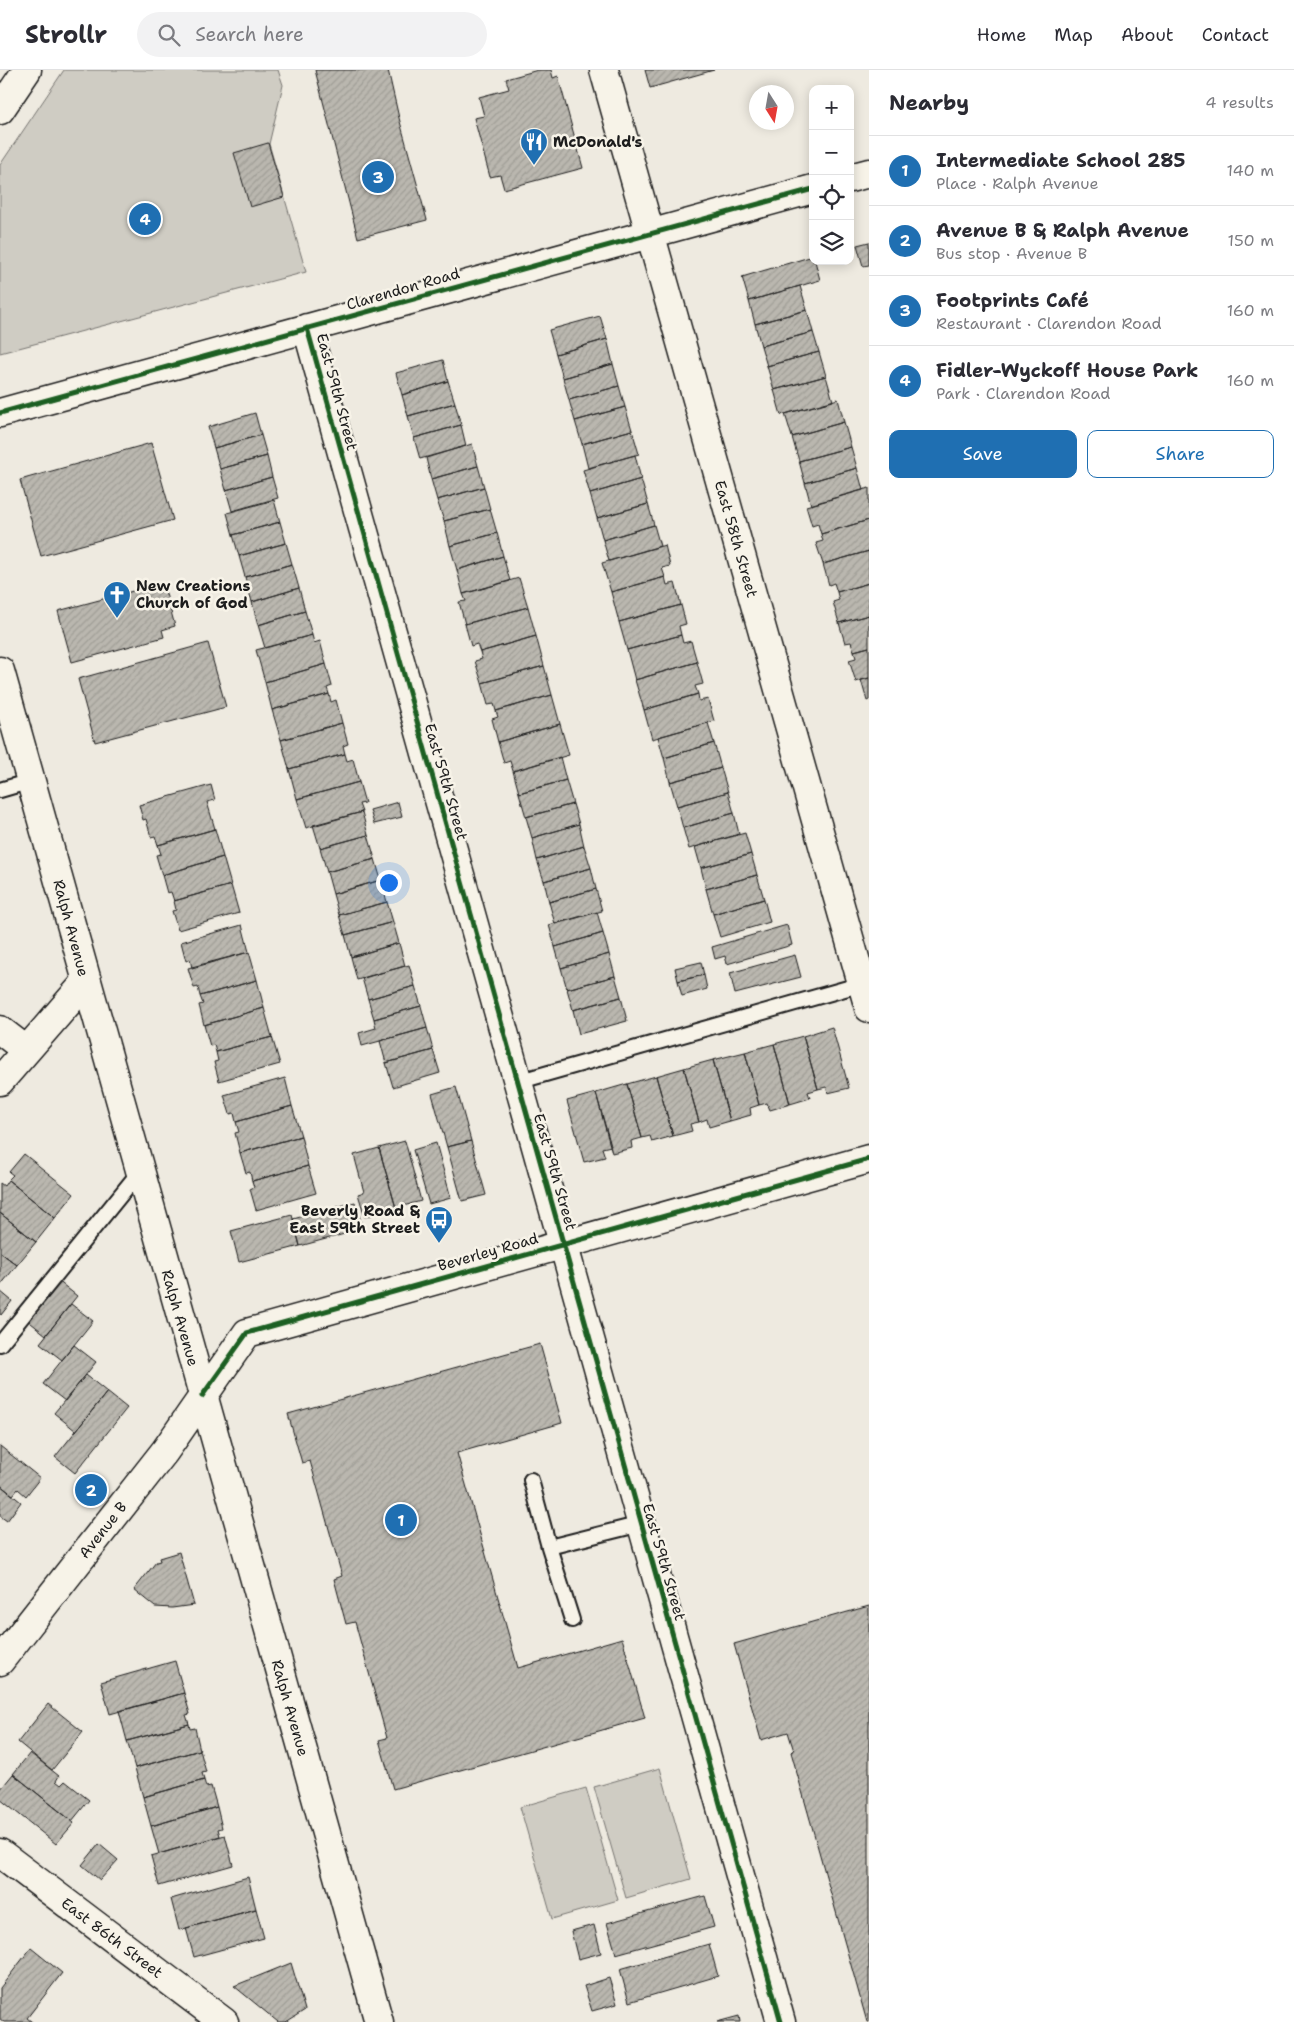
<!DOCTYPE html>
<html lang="en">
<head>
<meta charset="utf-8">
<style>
  :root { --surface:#fff; --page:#f2f2f3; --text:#2b2b33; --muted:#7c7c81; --line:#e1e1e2; --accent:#1f6fb2 }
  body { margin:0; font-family:"Shantell Sans",sans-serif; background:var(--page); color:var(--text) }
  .controls { position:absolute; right:15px; top:15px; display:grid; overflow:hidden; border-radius:10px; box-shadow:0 2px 12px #0003 }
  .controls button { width:45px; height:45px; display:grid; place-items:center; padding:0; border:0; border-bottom:1px solid var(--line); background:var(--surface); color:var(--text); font:25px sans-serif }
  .compass { position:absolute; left:749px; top:15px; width:45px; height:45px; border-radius:50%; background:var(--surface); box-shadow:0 2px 12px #0003; rotate:169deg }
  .you { position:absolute; left:388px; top:812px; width:18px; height:18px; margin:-12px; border:4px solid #fff; border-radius:50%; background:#1a73e8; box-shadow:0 0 0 8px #1a73e833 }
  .badge { display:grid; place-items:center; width:32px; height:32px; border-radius:50%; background:var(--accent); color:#fff; font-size:16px; font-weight:700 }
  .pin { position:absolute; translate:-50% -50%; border:2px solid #fff; box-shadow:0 1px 5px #0006 }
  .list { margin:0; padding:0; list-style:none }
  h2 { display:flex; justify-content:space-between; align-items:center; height:65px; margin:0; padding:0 20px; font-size:21px }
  h2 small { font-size:16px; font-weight:400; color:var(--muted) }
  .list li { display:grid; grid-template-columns:32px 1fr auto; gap:15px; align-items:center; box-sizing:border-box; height:70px; padding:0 20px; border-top:1px solid var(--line) }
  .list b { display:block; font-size:19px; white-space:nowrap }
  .list p { margin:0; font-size:16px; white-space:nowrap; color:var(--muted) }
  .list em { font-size:16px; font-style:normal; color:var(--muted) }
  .actions { display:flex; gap:10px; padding:15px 20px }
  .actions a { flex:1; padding:11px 0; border:1px solid var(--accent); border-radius:10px; text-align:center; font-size:18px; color:var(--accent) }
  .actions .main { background:var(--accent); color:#fff }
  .icon { flex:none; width:28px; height:28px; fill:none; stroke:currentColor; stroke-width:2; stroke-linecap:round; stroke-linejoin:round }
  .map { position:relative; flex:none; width:869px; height:1952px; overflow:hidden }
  header { display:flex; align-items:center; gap:30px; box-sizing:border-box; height:70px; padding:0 25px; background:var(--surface); border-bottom:1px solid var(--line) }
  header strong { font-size:24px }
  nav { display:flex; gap:28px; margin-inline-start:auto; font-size:18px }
  .search { width:350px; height:45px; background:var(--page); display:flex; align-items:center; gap:12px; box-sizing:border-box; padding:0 18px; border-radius:28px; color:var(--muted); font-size:19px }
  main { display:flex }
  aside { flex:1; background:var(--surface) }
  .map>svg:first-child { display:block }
</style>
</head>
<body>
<header>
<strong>Strollr</strong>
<div class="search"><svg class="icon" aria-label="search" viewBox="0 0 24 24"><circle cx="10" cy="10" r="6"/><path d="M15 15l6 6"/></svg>Search here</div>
<nav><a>Home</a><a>Map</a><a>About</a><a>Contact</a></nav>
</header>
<main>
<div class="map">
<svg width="869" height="1952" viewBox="0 0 869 1952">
  <defs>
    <pattern id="building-hatch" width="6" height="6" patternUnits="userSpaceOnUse" patternTransform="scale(1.25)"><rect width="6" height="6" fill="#bab7af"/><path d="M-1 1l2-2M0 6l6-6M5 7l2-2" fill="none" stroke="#9f9d96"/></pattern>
  </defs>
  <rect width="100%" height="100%" fill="#eeeae0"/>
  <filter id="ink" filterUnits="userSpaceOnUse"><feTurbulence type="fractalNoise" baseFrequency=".02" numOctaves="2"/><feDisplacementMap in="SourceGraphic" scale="10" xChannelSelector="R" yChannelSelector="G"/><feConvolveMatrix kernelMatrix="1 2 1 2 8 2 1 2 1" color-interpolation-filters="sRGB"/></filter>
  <g filter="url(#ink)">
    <path fill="#cfccc3" stroke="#767470" d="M64,0H278L283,15L269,74L306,202L0,283V95Z
      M660,1698L691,1809L626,1828L594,1717Z
      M586,1718L618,1830L552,1849L520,1737Z"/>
    <path fill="url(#building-hatch)" stroke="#1c1c1c" d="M315,0H388L399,48L427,150L358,168Z
      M538,0H551L553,8L558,6L583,98L504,119L500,105L490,107L474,48L484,46L479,27L509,19L506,9Z
      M645,0H714L650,18Z
      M268,73L284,127L250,137L234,83Z
      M869,172V195L863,196L857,175Z
      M813,186V191H815L820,210L749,231L742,207Z
      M800,216L807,240L755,254L749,231Z
      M807,240L813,262L761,276L755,254Z
      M600,246L607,269L556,284L549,260Z
      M813,262L819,282L767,296L761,276Z
      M607,269L613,294L563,308L556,284Z
      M819,282L826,306L774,320L767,296Z
      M443,290L448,311L402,325L396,303Z
      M613,294L619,316L569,330L563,308Z
      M826,306L833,331L781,345L774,320Z
      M448,311L455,333L408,346L402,325Z
      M619,316L625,337L575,351L569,330Z
      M838,329L844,352L792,367L785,344Z
      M455,333L461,355L414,368L408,346Z
      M625,337L632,360L582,374L575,351Z
      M255,343L261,365L214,378L208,357Z
      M844,352L851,377L799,391L792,367Z
      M461,355L466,376L420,389L414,368Z
      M632,360L639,384L588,398L582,374Z
      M261,365L267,386L220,399L214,378Z
      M151,373L173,450L41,486L20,410Z
      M472,374L478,396L431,409L426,388Z
      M851,377L857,398L805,413L799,391Z
      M635,385L641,409L590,424L583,400Z
      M267,386L272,407L226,420L220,399Z
      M478,396L484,417L437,430L431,409Z
      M857,398L863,420L811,435L805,413Z
      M272,407L278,428L232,441L226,420Z
      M641,409L648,434L597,448L590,424Z
      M484,417L490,439L444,451L437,430Z
      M869,418V450L821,464L818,454L812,456L806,436Z
      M274,430L280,452L233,465L227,443Z
      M648,434L654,455L603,470L597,448Z
      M490,439L497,463L450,476L444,451Z
      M869,450V481L823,494L816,473L823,471L821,464Z
      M280,452L286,473L239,486L233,465Z
      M654,455L660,476L609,491L603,470Z
      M497,463L503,486L457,500L450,476Z
      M286,473L292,494L245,507L239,486Z
      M665,475L670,496L662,498L665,507L611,522L602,493Z
      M869,481V513L837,522L834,513L829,515L823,494Z
      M503,486L510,511L463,524L457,500Z
      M292,494L299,518L252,532L245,507Z
      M665,507L667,515L675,513L681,535L619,552L611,522Z
      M519,508L528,537L465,554L459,532L466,531L463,524Z
      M163,513L175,556L162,560L164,567L72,592L58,541Z
      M869,513V545L839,553L833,532L839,530L837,522Z
      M299,518L305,541L258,555L252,532Z
      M681,535L686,554L679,556L681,565L627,580L619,552Z
      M528,537L536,566L480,582L477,574L471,576L465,554Z
      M305,541L312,565L265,578L258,555Z
      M869,545V577L854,581L851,572L845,573L839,553Z
      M312,565L314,573L320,571L326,594L265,612L256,580Z
      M681,565L683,573L691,571L697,592L635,610L627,580Z
      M536,566L544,596L482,613L475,591L482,589L480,582Z
      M208,573L226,637L95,672L78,609Z
      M869,577V608L856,612L849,590L856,588L854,581Z
      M697,592L703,614L695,616L698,624L644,640L635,610Z
      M326,594L332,616L327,618L329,624L272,640L265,612Z
      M544,596L552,625L496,641L494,634L488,635L482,613Z
      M869,608V630L867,631L861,610Z
      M329,624L331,632L336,630L342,653L281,670L272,640Z
      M698,624L699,631L708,629L714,651L652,669L644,640Z
      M552,625L560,654L498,672L492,649L498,647L496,641Z
      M342,653L348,674L343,676L345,684L289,699L281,670Z
      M708,653L714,673L664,688L658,667Z
      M560,654L569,685L513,701L510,691L504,693L498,672Z
      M714,673L721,698L670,712L664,688Z
      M345,684L347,691L353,689L359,712L297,729L289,699Z
      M560,687L566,710L519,723L513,701Z
      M721,698L728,722L677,736L670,712Z
      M566,710L573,734L526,747L519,723Z
      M359,712L365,733L359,734L362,742L306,758L297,729Z
      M211,715L215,730L207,732L215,759L158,775L155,766L151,767L146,749L143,750L139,735Z
      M728,722L734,743L683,758L677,736Z
      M398,732L402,747L374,754L370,740Z
      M573,734L579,754L532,768L526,747Z
      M362,742L368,765L320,778L313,755Z
      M734,743L739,764L689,779L683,758Z
      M579,754L584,776L537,790L532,768Z
      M215,759L223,787L162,805L156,785L161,784L158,775Z
      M745,763L751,784L701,798L695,777Z
      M368,765L375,789L327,802L320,778Z
      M584,776L591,798L544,811L537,790Z
      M751,784L757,805L706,819L701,798Z
      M223,787L231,815L174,831L171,822L167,823L162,805Z
      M375,789L381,810L333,824L327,802Z
      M591,798L596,819L549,832L544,811Z
      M757,805L764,829L713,844L706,819Z
      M381,810L387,832L339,845L333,824Z
      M231,815L239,843L178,860L172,841L176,840L174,831Z
      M596,819L602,841L555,854L549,832Z
      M764,829L770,852L720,867L713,844Z
      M387,832L393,852L345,865L339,845Z
      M597,842L603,863L555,877L549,855Z
      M393,852L399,873L351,887L345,865Z
      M242,855L249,882L192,898L190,889L186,891L181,872Z
      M787,855L792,875L727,894L725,886L715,889L712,877Z
      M603,863L609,884L561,898L555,877Z
      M399,873L405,896L357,910L351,887Z
      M249,882L257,910L200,926L198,917L194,918L188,898Z
      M609,884L615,906L567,919L561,898Z
      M795,885L801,907L735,924L730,903Z
      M701,892L704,905L678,911L675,898Z
      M409,895L415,916L368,929L362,908Z
      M704,905L707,919L682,926L678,911Z
      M615,906L621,927L573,940L567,919Z
      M257,910L264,938L204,955L199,935L203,934L200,926Z
      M415,916L421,936L374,949L368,929Z
      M621,927L627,951L579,964L573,940Z
      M421,936L427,958L362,976L359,963L376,958L374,949Z
      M264,938L272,967L216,982L214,975L210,976L204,955Z
      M832,957L849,1018L828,1023L826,1017L818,1019L803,966Z
      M427,958L433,980L386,993L380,971Z
      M803,966L818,1019L808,1022L810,1028L790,1034L774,974Z
      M272,967L280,994L219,1011L214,992L218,991L216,982Z
      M774,974L790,1034L770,1040L767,1033L759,1035L745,982Z
      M433,980L440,1003L393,1017L386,993Z
      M745,982L759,1035L750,1038L751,1045L730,1051L713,990Z
      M713,990L730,1051L709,1057L707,1049L699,1052L684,998Z
      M684,998L699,1052L690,1054L692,1061L673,1066L656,1006Z
      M656,1006L673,1066L652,1072L650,1066L642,1068L627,1014Z
      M285,1008L292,1036L236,1052L234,1043L230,1044L224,1025Z
      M627,1014L642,1068L631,1071L632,1078L612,1083L596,1023Z
      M456,1017L471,1071L447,1077L432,1024Z
      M596,1023L611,1076L602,1078L605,1087L584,1092L567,1031Z
      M292,1036L301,1066L240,1083L235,1063L239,1062L236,1052Z
      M301,1066L308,1096L252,1111L250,1102L246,1103L240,1083Z
      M405,1071L421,1131L396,1138L379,1078Z
      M471,1071L486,1125L462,1131L447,1077Z
      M436,1073L451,1128L429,1134L413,1080Z
      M379,1078L396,1138L365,1147L358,1124L364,1122L354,1085Z
      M24,1084L74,1124L55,1148L8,1110L13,1105L9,1102Z
      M308,1096L316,1123L256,1140L250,1119L254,1117L252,1111Z
      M8,1110L55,1148L36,1172L0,1143V1113L4,1116Z
      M355,1132L363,1159L300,1176L293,1149Z
      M0,1143L36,1172L17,1195L0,1182Z
      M292,1145L300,1176L239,1192L231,1161Z
      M0,1182L17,1195L0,1216Z
      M57,1210L77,1226L46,1265L26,1249Z
      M0,1221L12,1231L1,1245L0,1244Z
      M71,1234L93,1251L62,1290L40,1273Z
      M540,1274L562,1353L457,1383L518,1598L622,1568L645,1648L393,1719L379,1670L387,1668L355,1552L346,1554L334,1509L342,1506L310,1391L302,1393L288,1344Z
      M74,1275L96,1292L65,1331L43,1314Z
      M86,1305L107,1322L76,1361L54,1343Z
      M107,1322L127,1338L75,1403L55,1387Z
      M0,1376L40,1408L26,1426L18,1419L13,1425L0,1415Z
      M0,1415L21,1432L7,1451L0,1446Z
      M179,1482L194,1535L172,1538L155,1537L134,1520L156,1492L160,1491L159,1488Z
      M869,1536V1952H867L791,1682L794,1681L788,1662L761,1670L734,1574Z
      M175,1591L184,1623L110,1644L101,1612Z
      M184,1623L190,1644L186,1645L189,1654L127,1671L119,1641Z
      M48,1634L83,1662L52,1700L18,1672Z
      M189,1654L190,1659L195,1658L200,1680L135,1698L127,1671Z
      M200,1680L206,1702L202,1703L204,1710L143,1727L135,1698Z
      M30,1683L59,1706L56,1711L61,1715L65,1711L89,1730L72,1751L13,1704Z
      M13,1704L74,1753L56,1774L0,1729V1720Z
      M204,1710L206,1717L211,1716L217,1737L151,1756L143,1727Z
      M217,1737L222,1758L218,1759L220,1766L159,1784L151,1756Z
      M225,1765L233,1795L159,1816L151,1786Z
      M99,1774L118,1790L100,1810L82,1795Z
      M248,1807L256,1839L179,1860L171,1829Z
      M705,1826L714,1857L616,1884L607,1853Z
      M256,1839L264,1868L194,1887L186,1858Z
      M594,1855L601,1883L578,1889L571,1861Z
      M709,1874L718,1906L629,1932L620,1899Z
      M31,1878L62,1903L27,1948L32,1952H4L0,1949V1918Z
      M291,1893L305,1940L286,1952H278L234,1916Z
      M609,1908L617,1934L592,1941L584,1916Z
      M739,1946L740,1952H717Z"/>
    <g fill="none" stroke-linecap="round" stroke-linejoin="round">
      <defs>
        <path id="service" d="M0,720L31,711
          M517,1012L862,914
          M0,1274L140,1101
          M531,1410L549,1477L641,1454
          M549,1477L572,1550"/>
        <path id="minor" d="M604,0L869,938
          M0,40L27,0
          M850,108L869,103
          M307,258L781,1952
          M0,343L813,119
          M0,960L26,980
          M0,1011L86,912
          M0,1783L224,1952"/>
        <path id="tertiary" d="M0,1591L165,1381L247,1263L869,1089"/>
        <path id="secondary" d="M0,601L379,1952"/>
      </defs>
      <use href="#service" stroke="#1c1c1c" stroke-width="18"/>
      <use href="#minor" stroke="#1c1c1c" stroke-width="31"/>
      <use href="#tertiary" stroke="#1c1c1c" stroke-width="31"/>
      <use href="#secondary" stroke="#1c1c1c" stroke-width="31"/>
      <use href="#service" stroke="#f7f3e8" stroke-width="14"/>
      <use href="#minor" stroke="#f7f3e8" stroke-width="28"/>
      <use href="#tertiary" stroke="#f7f3e8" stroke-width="28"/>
      <use href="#secondary" stroke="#f7f3e8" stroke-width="28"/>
      <defs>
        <path id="cycleway" d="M307,258L781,1952
          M0,343L813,119
          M202,1326L247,1263L869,1089"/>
      </defs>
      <use href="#cycleway" stroke="#f7f3e8" stroke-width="8"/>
      <use href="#cycleway" stroke="#1b5e20" stroke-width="5"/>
    </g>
  </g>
  <defs>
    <symbol id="restaurant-pin" viewBox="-11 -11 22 30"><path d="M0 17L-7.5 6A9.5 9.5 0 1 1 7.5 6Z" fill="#1f6fb2" stroke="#f7f3e8"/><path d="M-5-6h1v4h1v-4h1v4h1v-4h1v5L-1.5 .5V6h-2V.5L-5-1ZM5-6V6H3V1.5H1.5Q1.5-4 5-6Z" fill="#fff"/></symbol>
    <symbol id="church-pin" viewBox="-11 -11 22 30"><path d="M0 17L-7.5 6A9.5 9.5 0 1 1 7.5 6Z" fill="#1f6fb2" stroke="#f7f3e8"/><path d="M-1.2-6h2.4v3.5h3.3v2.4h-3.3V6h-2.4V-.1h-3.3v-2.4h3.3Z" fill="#fff"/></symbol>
    <symbol id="bus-pin" viewBox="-11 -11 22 30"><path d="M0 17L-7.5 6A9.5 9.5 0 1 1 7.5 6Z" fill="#1f6fb2" stroke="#f7f3e8"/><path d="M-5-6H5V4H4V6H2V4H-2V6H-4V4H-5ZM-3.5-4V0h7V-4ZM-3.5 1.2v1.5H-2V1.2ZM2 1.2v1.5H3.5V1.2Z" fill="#fff"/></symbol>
  </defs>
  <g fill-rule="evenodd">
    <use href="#restaurant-pin" x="518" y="56" width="32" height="43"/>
    <use href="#church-pin" x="101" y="509" width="32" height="43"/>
    <use href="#bus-pin" x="423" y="1134" width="32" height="43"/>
  </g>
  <g text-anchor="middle" stroke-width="5" stroke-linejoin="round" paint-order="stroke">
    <g font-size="15" font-weight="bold" fill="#1c1c1c" stroke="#f7f3e8" text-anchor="start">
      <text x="553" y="77">McDonald's</text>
      <text x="136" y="521">New Creations<tspan x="136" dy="17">Church of God</tspan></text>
      <text x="420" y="1146" text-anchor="end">Beverly Road &amp;<tspan x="420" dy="17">East 59th Street</tspan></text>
    </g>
    <g font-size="15" fill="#1c1c1c" stroke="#f7f3e8">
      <text transform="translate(403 219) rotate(-16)" y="5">Clarendon Road</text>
      <text transform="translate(337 322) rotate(75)" y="5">East 59th Street</text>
      <text transform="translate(736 469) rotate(74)" y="5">East 58th Street</text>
      <text transform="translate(446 712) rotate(74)" y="5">East 59th Street</text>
      <text transform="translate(71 858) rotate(75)" y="5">Ralph Avenue</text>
      <text transform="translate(555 1102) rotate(74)" y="5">East 59th Street</text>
      <text transform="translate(488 1182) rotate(-16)" y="5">Beverley Road</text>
      <text transform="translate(180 1248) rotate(74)" y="5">Ralph Avenue</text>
      <text transform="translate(103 1460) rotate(-52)" y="5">Avenue B</text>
      <text transform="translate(664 1492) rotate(74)" y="5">East 59th Street</text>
      <text transform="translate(290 1638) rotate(74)" y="5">Ralph Avenue</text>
      <text transform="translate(112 1868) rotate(37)" y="5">East 86th Street</text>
    </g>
  </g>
</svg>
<div class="controls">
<button>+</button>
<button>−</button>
<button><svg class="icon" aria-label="locate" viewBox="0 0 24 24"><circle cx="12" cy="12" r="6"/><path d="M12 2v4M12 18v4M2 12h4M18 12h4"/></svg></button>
<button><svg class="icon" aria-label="layers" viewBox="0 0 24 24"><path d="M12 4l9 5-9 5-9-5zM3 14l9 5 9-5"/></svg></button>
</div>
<svg class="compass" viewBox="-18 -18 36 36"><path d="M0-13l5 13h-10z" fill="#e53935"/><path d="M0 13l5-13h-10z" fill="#7c7c81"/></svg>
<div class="you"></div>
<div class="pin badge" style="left:401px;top:1450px">1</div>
<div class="pin badge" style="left:91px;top:1420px">2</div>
<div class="pin badge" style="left:378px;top:107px">3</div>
<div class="pin badge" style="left:145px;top:149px">4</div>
</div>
<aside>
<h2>Nearby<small>4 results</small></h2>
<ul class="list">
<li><span class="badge">1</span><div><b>Intermediate School 285</b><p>Place · Ralph Avenue</p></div><em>140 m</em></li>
<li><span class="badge">2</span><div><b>Avenue B &amp; Ralph Avenue</b><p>Bus stop · Avenue B</p></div><em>150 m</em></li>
<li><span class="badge">3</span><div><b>Footprints Café</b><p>Restaurant · Clarendon Road</p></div><em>160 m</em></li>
<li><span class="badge">4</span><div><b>Fidler-Wyckoff House Park</b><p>Park · Clarendon Road</p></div><em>160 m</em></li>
</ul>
<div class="actions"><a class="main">Save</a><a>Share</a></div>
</aside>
</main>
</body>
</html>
